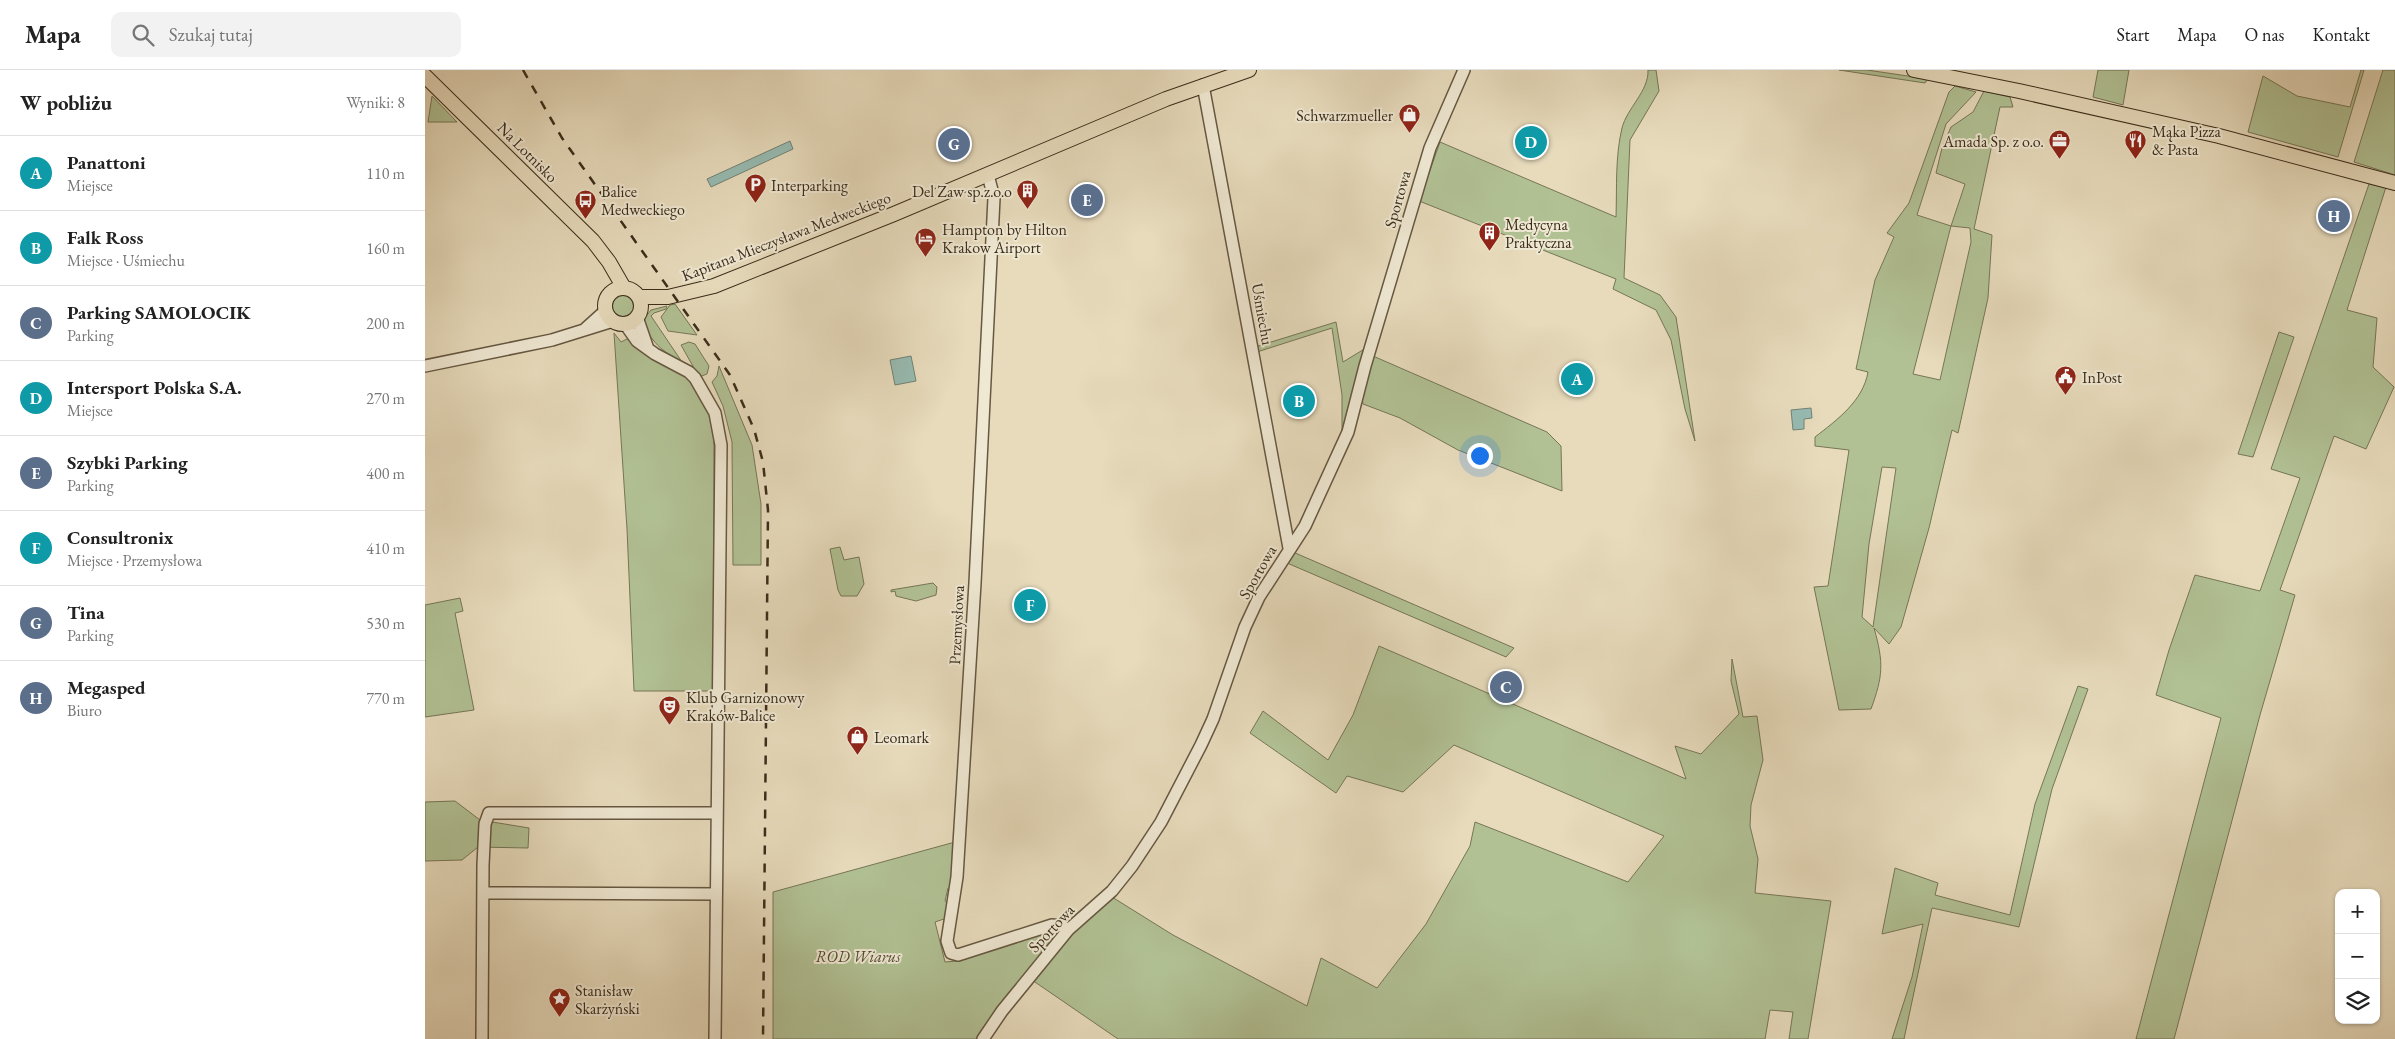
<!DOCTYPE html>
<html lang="pl">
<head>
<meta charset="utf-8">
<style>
  :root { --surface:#fff; --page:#f2f2f2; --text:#222; --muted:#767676; --line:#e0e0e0; --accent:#2563eb }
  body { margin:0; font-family:"EB Garamond",serif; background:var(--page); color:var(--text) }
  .controls { position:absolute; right:15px; bottom:15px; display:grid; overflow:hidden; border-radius:10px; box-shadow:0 1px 4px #0004 }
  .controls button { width:45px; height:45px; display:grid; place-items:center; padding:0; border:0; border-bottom:1px solid var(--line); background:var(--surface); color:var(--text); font:25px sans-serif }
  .you { position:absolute; left:1054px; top:385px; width:18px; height:18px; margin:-12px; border:4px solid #fff; border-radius:50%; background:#1a73e8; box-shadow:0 0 0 8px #1a73e833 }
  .badge { display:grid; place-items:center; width:32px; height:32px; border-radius:50%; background:var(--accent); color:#fff; font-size:16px; font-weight:700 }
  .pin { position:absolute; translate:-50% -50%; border:2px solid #fff; box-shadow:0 1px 5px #0006 }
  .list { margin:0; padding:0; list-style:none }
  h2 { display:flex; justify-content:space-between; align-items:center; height:65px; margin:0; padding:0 20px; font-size:21px }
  h2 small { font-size:16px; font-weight:400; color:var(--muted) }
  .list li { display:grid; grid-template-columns:32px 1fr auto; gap:15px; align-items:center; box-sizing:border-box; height:75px; padding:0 20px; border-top:1px solid var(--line) }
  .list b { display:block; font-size:19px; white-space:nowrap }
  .list p { margin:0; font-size:16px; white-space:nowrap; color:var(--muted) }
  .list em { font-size:16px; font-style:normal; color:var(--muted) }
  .icon { flex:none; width:28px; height:28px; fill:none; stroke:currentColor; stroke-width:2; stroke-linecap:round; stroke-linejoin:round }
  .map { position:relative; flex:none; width:1970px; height:969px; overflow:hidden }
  header { display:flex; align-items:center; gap:30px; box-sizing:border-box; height:70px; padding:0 25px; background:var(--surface); border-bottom:1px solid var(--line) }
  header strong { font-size:24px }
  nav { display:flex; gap:28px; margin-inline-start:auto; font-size:18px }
  .search { width:350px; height:45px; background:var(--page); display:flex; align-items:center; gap:12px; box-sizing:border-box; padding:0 18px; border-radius:10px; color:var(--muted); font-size:19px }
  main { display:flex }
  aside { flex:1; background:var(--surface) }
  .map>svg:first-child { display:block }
</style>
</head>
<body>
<header>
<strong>Mapa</strong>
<div class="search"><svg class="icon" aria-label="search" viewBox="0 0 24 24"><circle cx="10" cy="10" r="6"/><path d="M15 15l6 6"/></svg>Szukaj tutaj</div>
<nav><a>Start</a><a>Mapa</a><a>O nas</a><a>Kontakt</a></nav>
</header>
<main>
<aside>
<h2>W pobliżu<small>Wyniki: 8</small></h2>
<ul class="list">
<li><span class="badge" style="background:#0f9aa8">A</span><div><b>Panattoni</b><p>Miejsce</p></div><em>110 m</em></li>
<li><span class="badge" style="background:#0f9aa8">B</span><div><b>Falk Ross</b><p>Miejsce · Uśmiechu</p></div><em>160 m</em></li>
<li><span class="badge" style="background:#5c6f8a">C</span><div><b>Parking SAMOLOCIK</b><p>Parking</p></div><em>200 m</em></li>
<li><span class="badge" style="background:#0f9aa8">D</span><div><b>Intersport Polska S.A.</b><p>Miejsce</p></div><em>270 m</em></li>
<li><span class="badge" style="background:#5c6f8a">E</span><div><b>Szybki Parking</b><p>Parking</p></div><em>400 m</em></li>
<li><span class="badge" style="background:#0f9aa8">F</span><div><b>Consultronix</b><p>Miejsce · Przemysłowa</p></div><em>410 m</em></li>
<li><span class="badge" style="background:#5c6f8a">G</span><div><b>Tina</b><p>Parking</p></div><em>530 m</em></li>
<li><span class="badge" style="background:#5c6f8a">H</span><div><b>Megasped</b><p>Biuro</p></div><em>770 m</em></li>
</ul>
</aside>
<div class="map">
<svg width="1970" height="969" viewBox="0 0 1970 969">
  <rect width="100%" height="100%" fill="#e7dbbc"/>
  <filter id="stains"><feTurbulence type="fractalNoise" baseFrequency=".004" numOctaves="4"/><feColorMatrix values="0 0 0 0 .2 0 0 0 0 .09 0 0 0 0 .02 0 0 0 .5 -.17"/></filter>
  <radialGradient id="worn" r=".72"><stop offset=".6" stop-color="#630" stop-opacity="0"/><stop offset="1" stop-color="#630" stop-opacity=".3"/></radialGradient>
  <path fill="#b1c194" stroke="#767657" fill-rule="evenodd" d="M1223,0H1231L1234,21L1205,70L1199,208L1235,225L1251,247L1270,371L1260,339L1246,270L1231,240L1188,219L1191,209L994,131L1015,72L1191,147C1192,118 1190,87 1197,58C1202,38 1224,21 1223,0Z
    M1414,0H1442L1503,9L1500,13Z
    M1673,0H1704L1698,35L1668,27Z
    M1936,0H1939L1913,87L1823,62L1838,6L1872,26L1925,37Z
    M1958,0H1970V105L1929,92Z
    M1530,16L1551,22L1521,54L1492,145L1526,156L1540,114L1511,103L1517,78L1526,57L1548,42L1559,21L1585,27L1588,37H1575L1549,159L1567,165L1563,228L1533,363L1527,360L1504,458L1476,557L1464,574L1449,558C1459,593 1458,606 1446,639L1414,640L1389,517L1403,516L1424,380L1390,376V367C1412,350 1438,331 1443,302L1431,299L1450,210L1469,167L1462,163L1484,133L1524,22ZM1526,156L1545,158L1546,172L1515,310L1488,304ZM1457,397L1471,398L1448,557L1437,547L1444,474Z
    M7,26L32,52H3Z
    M1944,114L1961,117L1922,240L1952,248L1948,297L1969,317L1941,379L1909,366L1855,520L1870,525L1835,645L1749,969H1711L1796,648L1731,625L1744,580L1770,505L1835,521L1875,408L1846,399Z
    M186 236a12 12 0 1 1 24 0a12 12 0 1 1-24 0Z
    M250,234L272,265L243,261L236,247L245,235Z
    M242,236L241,239L229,243L226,246L257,292C237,281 225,272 218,250L226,240Z
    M911,252L918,292L941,278L917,372V325L907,258L832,282L830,277Z
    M1854,262L1869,267L1828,387L1813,384Z
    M189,263L196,272L204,268C223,293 255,296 273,319C281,329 284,344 289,356V621H209L202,459Z
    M264,272L270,274L284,296L282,304L274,307L256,275Z
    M948,286L1122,362L1136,376L1137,421L1033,380L975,348L938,334L937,328Z
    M294,296L327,375L336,434V495H308L307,372L298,336L287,312L292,306Z
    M415,477L419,490L434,487L439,514L432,526H416L413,520L405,479Z
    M868,482L1089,578L1081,587L862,493Z
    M508,513L512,517L511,525L491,531L471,526L470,521L466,522V520Z
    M35,528L38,541L30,543L49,640L0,647V535Z
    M954,576L1261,709L1250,676L1276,684L1314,644L1306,611L1307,589L1318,647L1332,646L1338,690L1326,735L1325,756L1333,789L1330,823L1406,831L1383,969H1364L1368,942L1345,940L1340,969H693L607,910L643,867L666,848L687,827L748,865L882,936L896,888L952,918L1001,854L1045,776L1050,752L1203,812L1239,766L1029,675L978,722L922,706L911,723L825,663L838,641L903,690L928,645Z
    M1653,616L1663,619L1627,719L1594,857L1507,838L1479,969H1467L1487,907L1498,854L1457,864L1470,798L1513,813L1510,825L1585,845L1610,734Z
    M30,731L55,750L104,758L103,778L53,777L37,790L0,791V732Z
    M530,772L527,818H523L520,831L524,834L522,848L510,852L520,892L532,891L622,860L628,859L631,863L555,969H348V822Z"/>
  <path fill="#97bbb2" stroke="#728275" d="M365,71L368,79L286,117L282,109Z
    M486,286L491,311L470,315L465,290Z
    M1386,338L1387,348L1379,349V359L1368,360L1366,340Z"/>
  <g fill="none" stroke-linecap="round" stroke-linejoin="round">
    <defs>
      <path id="minor" d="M778,15L864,478
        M563,105L569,128L550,513L532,807L522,871L526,883L533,885L627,855L637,856L643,860
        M212,247L222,276
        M200,254L212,271L230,284L264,302L270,308L290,343L296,375L290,969
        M160,259L180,241
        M0,296L127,270L188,251
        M58,823L291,824
        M57,969L58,795L60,754L64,743H292
        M558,969L577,941L643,860L687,821L707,796L736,752L776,675L788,649L820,557L834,527L880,456L923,362L940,296L1005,78L1039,0"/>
      <path id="major" d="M1489,0L1594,21L1794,66L1970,113
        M0,6L168,171L184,192L199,218
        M180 236a18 18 0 1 1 36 0a18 18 0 1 1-36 0Z
        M214,227H243L289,216L469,144L741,29L824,0"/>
    </defs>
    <use href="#minor" stroke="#665842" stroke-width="14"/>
    <use href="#major" stroke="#3b2c1a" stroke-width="16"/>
    <use href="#minor" stroke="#efe8d3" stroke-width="11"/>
    <use href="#major" stroke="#e7dbbc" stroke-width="14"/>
    <path stroke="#3b2c1a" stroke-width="2.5" stroke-dasharray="9 9" stroke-linecap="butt" d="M98,0L137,68L305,305L329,359L338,392L343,440L338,969"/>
  </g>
  <defs>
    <symbol id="shop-pin" viewBox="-11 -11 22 30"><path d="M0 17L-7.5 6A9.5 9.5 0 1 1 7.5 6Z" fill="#8f2418" stroke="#efe8d3"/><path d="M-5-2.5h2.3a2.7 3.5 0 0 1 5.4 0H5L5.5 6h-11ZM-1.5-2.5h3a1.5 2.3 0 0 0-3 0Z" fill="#fff"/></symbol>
    <symbol id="restaurant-pin" viewBox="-11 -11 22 30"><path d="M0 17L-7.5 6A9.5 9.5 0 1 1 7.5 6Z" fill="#8f2418" stroke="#efe8d3"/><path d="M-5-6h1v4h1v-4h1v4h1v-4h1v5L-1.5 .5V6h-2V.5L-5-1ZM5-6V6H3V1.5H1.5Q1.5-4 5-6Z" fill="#fff"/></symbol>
    <symbol id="office-pin" viewBox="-11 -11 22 30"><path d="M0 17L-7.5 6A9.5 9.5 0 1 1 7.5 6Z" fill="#8f2418" stroke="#efe8d3"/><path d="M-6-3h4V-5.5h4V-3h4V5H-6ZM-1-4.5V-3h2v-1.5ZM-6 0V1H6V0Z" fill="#fff"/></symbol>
    <symbol id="parking-pin" viewBox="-11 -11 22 30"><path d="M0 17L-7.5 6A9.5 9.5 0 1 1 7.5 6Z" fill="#8f2418" stroke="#efe8d3"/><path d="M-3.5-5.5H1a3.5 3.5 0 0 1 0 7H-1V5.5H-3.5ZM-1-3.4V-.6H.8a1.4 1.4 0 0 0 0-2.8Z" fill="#fff"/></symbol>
    <symbol id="building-pin" viewBox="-11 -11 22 30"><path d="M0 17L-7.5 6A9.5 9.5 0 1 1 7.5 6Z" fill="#8f2418" stroke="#efe8d3"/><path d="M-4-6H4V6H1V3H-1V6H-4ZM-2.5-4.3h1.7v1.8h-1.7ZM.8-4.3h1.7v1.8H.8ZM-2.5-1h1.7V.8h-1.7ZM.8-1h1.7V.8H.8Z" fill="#fff"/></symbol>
    <symbol id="bus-pin" viewBox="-11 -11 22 30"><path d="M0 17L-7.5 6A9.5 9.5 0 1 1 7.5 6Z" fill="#8f2418" stroke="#efe8d3"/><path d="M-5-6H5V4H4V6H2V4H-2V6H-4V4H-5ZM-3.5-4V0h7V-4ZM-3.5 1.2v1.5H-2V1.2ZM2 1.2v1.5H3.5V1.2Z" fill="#fff"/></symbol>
    <symbol id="hotel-pin" viewBox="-11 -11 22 30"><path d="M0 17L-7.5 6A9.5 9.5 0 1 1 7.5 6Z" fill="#8f2418" stroke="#efe8d3"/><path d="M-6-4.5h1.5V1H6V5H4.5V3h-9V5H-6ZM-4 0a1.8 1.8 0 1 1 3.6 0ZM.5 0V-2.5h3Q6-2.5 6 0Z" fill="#fff"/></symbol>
    <symbol id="civic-pin" viewBox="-11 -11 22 30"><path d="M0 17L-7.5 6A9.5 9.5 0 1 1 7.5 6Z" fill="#8f2418" stroke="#efe8d3"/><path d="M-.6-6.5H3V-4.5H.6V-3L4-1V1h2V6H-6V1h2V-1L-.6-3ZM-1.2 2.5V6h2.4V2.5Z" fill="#fff"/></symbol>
    <symbol id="theatre-pin" viewBox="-11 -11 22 30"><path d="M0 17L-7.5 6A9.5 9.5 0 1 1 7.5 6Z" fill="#8f2418" stroke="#efe8d3"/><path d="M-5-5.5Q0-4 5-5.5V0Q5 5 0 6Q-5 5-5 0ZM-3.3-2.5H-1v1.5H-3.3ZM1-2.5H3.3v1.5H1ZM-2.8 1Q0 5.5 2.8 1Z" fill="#fff"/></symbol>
    <symbol id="sight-pin" viewBox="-11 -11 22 30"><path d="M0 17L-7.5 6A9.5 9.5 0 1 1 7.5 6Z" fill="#8f2418" stroke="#efe8d3"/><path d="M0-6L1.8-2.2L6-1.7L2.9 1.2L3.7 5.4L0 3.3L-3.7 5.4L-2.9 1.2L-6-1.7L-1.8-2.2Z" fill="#fff"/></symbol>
  </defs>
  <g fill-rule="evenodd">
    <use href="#shop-pin" x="972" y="32" width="25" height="34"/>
    <use href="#restaurant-pin" x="1698" y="58" width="25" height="34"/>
    <use href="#office-pin" x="1622" y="58" width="25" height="34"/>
    <use href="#parking-pin" x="318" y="102" width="25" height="34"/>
    <use href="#building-pin" x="590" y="108" width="25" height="34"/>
    <use href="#bus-pin" x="148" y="118" width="25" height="34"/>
    <use href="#building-pin" x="1052" y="150" width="25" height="34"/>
    <use href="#hotel-pin" x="488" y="156" width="25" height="34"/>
    <use href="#civic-pin" x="1628" y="294" width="25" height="34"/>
    <use href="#theatre-pin" x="232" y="624" width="25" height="34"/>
    <use href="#shop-pin" x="420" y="654" width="25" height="34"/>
    <use href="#sight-pin" x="122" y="916" width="25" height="34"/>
  </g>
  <g text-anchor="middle" stroke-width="4" stroke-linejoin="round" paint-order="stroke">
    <g font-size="16" fill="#3b2c1a" stroke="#efe8d3" text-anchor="start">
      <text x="968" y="51" text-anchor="end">Schwarzmueller</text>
      <text x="1727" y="67">Mąka Pizza<tspan x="1727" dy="18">&amp; Pasta</tspan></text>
      <text x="1619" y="77" text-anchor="end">Amada Sp. z o.o.</text>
      <text x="346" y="121">Interparking</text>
      <text x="176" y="127">Balice<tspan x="176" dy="18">Medweckiego</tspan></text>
      <text x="587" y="127" text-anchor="end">Del Zaw sp.z.o.o</text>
      <text x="1080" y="160">Medycyna<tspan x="1080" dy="18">Praktyczna</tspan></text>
      <text x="517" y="165">Hampton by Hilton<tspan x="517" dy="18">Krakow Airport</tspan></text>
      <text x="1657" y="313">InPost</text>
      <text x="261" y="633">Klub Garnizonowy<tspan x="261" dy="18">Kraków-Balice</tspan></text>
      <text x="449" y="673">Leomark</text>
      <text x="150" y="926">Stanisław<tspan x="150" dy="18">Skarżyński</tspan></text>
    </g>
    <g font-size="16" fill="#3b2c1a" stroke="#efe8d3">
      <text transform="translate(103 82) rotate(45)" y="6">Na Lotnisko</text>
      <text transform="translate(972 129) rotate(-74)" y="6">Sportowa</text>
      <text transform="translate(361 166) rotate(-21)" y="6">Kapitana Mieczysława Medweckiego</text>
      <text transform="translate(838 244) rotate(80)" y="6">Uśmiechu</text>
      <text transform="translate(832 502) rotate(-60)" y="6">Sportowa</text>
      <text transform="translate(531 555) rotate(-87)" y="6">Przemysłowa</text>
      <text transform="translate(626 858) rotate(-47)" y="6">Sportowa</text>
    </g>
    <g font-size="16" font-style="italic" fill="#534a32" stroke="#efe8d3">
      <text x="433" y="892">ROD Wiarus</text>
    </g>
  </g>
  <rect width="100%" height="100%" filter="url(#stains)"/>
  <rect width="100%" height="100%" fill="url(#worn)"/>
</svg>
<div class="controls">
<button>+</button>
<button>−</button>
<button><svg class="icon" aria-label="layers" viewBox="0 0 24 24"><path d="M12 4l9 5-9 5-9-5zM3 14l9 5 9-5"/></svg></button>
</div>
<div class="you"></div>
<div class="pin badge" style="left:1152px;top:309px;background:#0f9aa8">A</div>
<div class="pin badge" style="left:874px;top:331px;background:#0f9aa8">B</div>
<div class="pin badge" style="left:1081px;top:617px;background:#5c6f8a">C</div>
<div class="pin badge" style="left:1106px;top:72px;background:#0f9aa8">D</div>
<div class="pin badge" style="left:662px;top:130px;background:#5c6f8a">E</div>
<div class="pin badge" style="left:605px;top:535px;background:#0f9aa8">F</div>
<div class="pin badge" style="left:529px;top:74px;background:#5c6f8a">G</div>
<div class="pin badge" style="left:1909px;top:146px;background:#5c6f8a">H</div>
</div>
</main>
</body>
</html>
